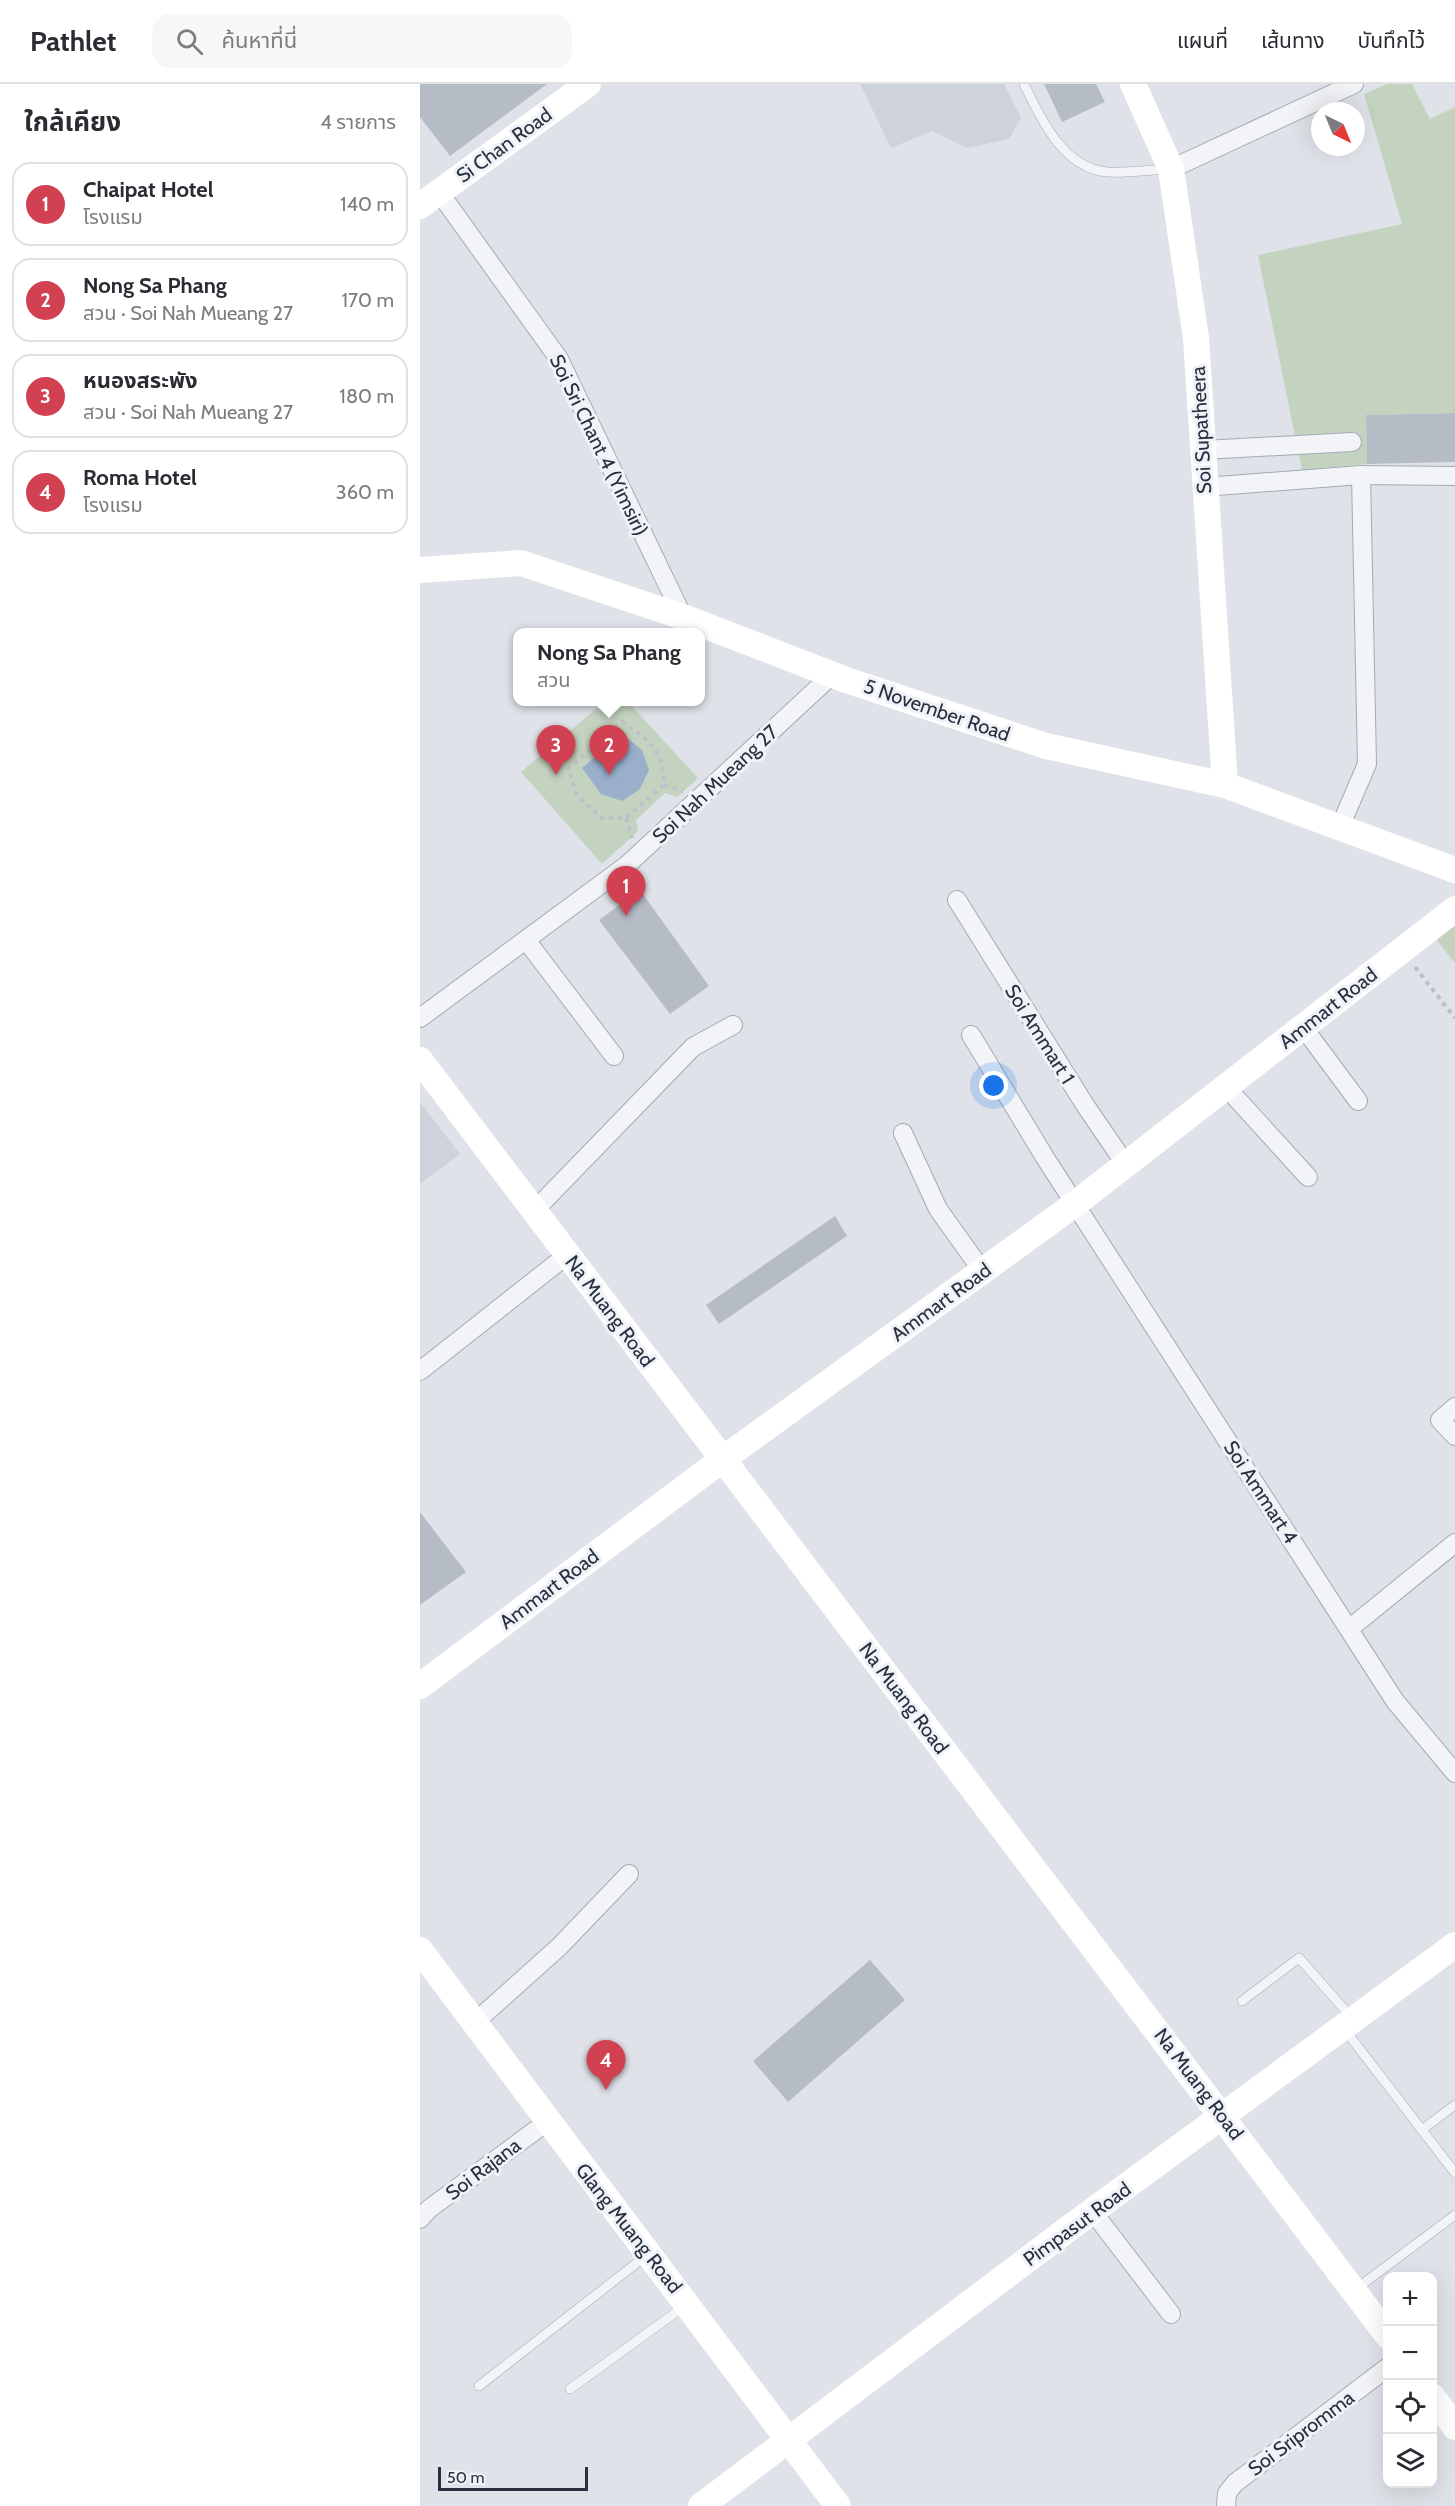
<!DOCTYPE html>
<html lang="th">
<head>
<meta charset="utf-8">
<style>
  :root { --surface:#fff; --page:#f7f7f7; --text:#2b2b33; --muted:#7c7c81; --line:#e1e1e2; --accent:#d14152 }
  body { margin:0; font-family:Cabin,"Noto Sans Thai",sans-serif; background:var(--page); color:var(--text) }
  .controls { position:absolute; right:18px; bottom:18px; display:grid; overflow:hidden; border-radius:12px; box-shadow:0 6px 24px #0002 }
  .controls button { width:54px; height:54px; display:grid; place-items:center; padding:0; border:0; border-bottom:2px solid var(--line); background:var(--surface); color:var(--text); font:30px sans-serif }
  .compass { position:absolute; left:891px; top:18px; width:54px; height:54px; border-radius:50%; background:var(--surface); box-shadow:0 6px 24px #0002; rotate:137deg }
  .scale { position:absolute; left:18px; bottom:15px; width:150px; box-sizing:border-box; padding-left:6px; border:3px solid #283040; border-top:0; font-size:16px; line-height:21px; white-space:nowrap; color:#283040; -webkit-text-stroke:4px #eff2f6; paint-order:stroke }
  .you { position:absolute; left:574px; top:1002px; width:21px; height:21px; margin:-15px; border:4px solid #fff; border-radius:50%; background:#1a73e8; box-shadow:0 0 0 9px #1a73e833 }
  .badge { display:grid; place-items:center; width:39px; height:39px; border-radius:50%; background:var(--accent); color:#fff; font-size:20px; font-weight:700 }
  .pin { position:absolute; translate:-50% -50px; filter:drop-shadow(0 2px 3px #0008) }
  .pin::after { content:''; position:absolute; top:32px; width:21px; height:18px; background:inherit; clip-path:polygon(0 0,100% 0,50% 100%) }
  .popup { position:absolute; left:93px; top:544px; width:192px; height:78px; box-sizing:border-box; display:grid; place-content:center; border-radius:12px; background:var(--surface); filter:drop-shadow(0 2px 4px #0005); font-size:20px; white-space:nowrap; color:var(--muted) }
  .popup b { font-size:22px; color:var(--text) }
  .popup::after { content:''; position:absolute; left:50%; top:100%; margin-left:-12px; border:12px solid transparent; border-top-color:var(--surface) }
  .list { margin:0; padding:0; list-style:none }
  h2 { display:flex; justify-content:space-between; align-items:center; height:78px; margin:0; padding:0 24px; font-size:26px }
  h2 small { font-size:20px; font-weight:400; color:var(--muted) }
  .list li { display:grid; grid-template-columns:39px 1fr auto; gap:18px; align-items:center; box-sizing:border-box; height:84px; margin:0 12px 12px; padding:0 12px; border:2px solid var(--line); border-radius:18px }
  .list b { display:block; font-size:22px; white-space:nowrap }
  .list p { margin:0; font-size:20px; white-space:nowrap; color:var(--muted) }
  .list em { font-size:20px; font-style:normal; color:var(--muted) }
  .icon { flex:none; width:33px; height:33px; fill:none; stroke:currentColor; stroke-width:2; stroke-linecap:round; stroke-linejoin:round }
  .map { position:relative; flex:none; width:1035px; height:2422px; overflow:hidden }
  header { display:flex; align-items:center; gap:36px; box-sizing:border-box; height:84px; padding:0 30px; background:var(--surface); border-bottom:2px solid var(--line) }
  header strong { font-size:28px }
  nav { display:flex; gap:33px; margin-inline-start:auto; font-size:21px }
  .search { width:420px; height:54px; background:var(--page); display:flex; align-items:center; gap:15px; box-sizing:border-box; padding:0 21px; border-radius:18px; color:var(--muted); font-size:22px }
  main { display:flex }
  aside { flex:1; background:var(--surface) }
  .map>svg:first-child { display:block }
</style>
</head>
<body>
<header>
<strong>Pathlet</strong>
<div class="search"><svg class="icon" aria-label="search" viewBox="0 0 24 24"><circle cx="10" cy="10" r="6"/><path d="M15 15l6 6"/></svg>ค้นหาที่นี่</div>
<nav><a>แผนที่</a><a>เส้นทาง</a><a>บันทึกไว้</a></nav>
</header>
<main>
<aside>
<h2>ใกล้เคียง<small>4 รายการ</small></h2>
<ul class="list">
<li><span class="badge">1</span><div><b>Chaipat Hotel</b><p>โรงแรม</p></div><em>140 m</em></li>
<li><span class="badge">2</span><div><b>Nong Sa Phang</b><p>สวน · Soi Nah Mueang 27</p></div><em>170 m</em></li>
<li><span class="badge">3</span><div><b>หนองสระพัง</b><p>สวน · Soi Nah Mueang 27</p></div><em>180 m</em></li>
<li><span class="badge">4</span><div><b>Roma Hotel</b><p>โรงแรม</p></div><em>360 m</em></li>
</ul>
</aside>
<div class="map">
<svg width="1035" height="2422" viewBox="0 0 1035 2422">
  <rect width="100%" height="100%" fill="#dfe3e9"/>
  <path fill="#cdd2db" d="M440,0H584L601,34L589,55L547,64L512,47L471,64Z
    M0,1018L40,1070L0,1100Z"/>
  <path fill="#c4d3c0" d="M967,0H992L1010,35L1035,23V329L946,331L947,380L882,386L838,171L982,140L944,10Z
    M184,618H208L278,694L257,713L245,709L216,736L218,747L182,780L101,688Z
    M1035,840V879L1015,854Z"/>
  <path fill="#99afca" d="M202,650L222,666L229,686L220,705L202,717L181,710L162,684Z"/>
  <path fill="#b6bcc6" d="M0,0H127L30,72L0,33Z
    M624,0H676L685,18L642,38Z
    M1035,329V378L947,380L946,331Z
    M220,806L289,902L250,930L179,836Z
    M415,1132L427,1152L299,1240L286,1221Z
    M0,1428L46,1488L0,1521Z
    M450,1876L485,1916L368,2018L333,1977Z"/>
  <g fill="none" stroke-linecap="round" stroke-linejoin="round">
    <defs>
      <path id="lane" d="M604,0C621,35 643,84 687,88C707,89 728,86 748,85
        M822,1917L879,1874L932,1934
        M925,1946L1035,2089
        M1003,2045L1035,2021
        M936,2205L1035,2131
        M59,2302L227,2171
        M150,2305L266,2221"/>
      <path id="street" d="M751,85L934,0
        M19,108L139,275L263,533
        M783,366L932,358
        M784,403L941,391L1035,392
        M920,743L947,680L941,391
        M537,816L665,1021L706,1081
        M106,856L194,972
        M0,934L207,781L413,590
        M883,943L938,1017
        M551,951L624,1072L975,1617L1035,1689
        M806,1003L888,1093
        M483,1049L518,1125L563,1188
        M114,1127L273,963L313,941
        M0,1287L147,1171
        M1035,1323L1020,1336L1035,1352
        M929,1545L1035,1459
        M54,1939L139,1863L209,1790
        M673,2128L751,2230
        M0,2135L9,2125L128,2037
        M806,2422L807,2409L815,2399L968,2283"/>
    </defs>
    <use href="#lane" stroke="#a4aab3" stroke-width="10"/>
    <use href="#street" stroke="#a4aab3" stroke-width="20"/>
    <path stroke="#bdc1c7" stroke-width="4" stroke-dasharray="4.5 4.5" stroke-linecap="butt" d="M202,637C229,657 243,664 244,701L206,734H181L157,711L148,685Z
      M244,701L263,707
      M206,734L212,754
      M995,883L1035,934"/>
    <use href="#lane" stroke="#f2f4f7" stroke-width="9"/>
    <use href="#street" stroke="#f2f4f7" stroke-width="18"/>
    <path stroke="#fff" stroke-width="26" d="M713,0L751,85L776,254L805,701
      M0,122L168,0
      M0,486L101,479L263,533L426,596L626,662L805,701L1035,786
      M0,976L968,2252
      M0,1602L303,1375L655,1120L1035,825
      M0,1866L418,2422
      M1012,2312L1035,2343
      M281,2422L652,2142L1035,1861"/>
  </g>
  <g text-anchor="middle" stroke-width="6" stroke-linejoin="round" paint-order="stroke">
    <g font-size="20" fill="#283040" stroke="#eff2f6">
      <text transform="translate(84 61) rotate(-36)" y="7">Si Chan Road</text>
      <text transform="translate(781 346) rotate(-93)" y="7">Soi Supatheera</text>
      <text transform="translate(179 361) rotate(64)" y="7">Soi Sri Chant 4 (Yimsiri)</text>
      <text transform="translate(517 626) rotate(19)" y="7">5 November Road</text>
      <text transform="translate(295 700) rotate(-43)" y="7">Soi Nah Mueang 27</text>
      <text transform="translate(908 924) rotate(-38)" y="7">Ammart Road</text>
      <text transform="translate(620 950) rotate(58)" y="7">Soi Ammart 1</text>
      <text transform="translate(521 1218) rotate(-36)" y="7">Ammart Road</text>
      <text transform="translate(190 1227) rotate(53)" y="7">Na Muang Road</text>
      <text transform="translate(841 1408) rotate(57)" y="7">Soi Ammart 4</text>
      <text transform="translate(129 1505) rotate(-37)" y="7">Ammart Road</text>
      <text transform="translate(484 1614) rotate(53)" y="7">Na Muang Road</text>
      <text transform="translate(779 2000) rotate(53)" y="7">Na Muang Road</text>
      <text transform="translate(63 2085) rotate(-37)" y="7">Soi Rajana</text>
      <text transform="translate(657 2140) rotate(-36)" y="7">Pimpasut Road</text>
      <text transform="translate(209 2144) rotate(52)" y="7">Glang Muang Road</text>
      <text transform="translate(881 2349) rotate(-37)" y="7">Soi Sripromma</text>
    </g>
  </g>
</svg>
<div class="controls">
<button>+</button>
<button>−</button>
<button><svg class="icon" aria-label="locate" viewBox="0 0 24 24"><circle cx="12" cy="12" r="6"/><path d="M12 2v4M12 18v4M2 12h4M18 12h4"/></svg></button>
<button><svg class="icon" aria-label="layers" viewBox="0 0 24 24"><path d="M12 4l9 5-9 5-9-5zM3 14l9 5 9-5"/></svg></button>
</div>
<svg class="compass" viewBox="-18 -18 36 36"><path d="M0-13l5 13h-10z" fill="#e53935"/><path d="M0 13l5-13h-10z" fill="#7c7c81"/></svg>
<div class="scale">50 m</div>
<div class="you"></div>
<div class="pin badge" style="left:206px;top:832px">1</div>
<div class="pin badge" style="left:189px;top:691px">2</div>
<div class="popup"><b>Nong Sa Phang</b>สวน</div>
<div class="pin badge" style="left:136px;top:691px">3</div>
<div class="pin badge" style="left:186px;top:2006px">4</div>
</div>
</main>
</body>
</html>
